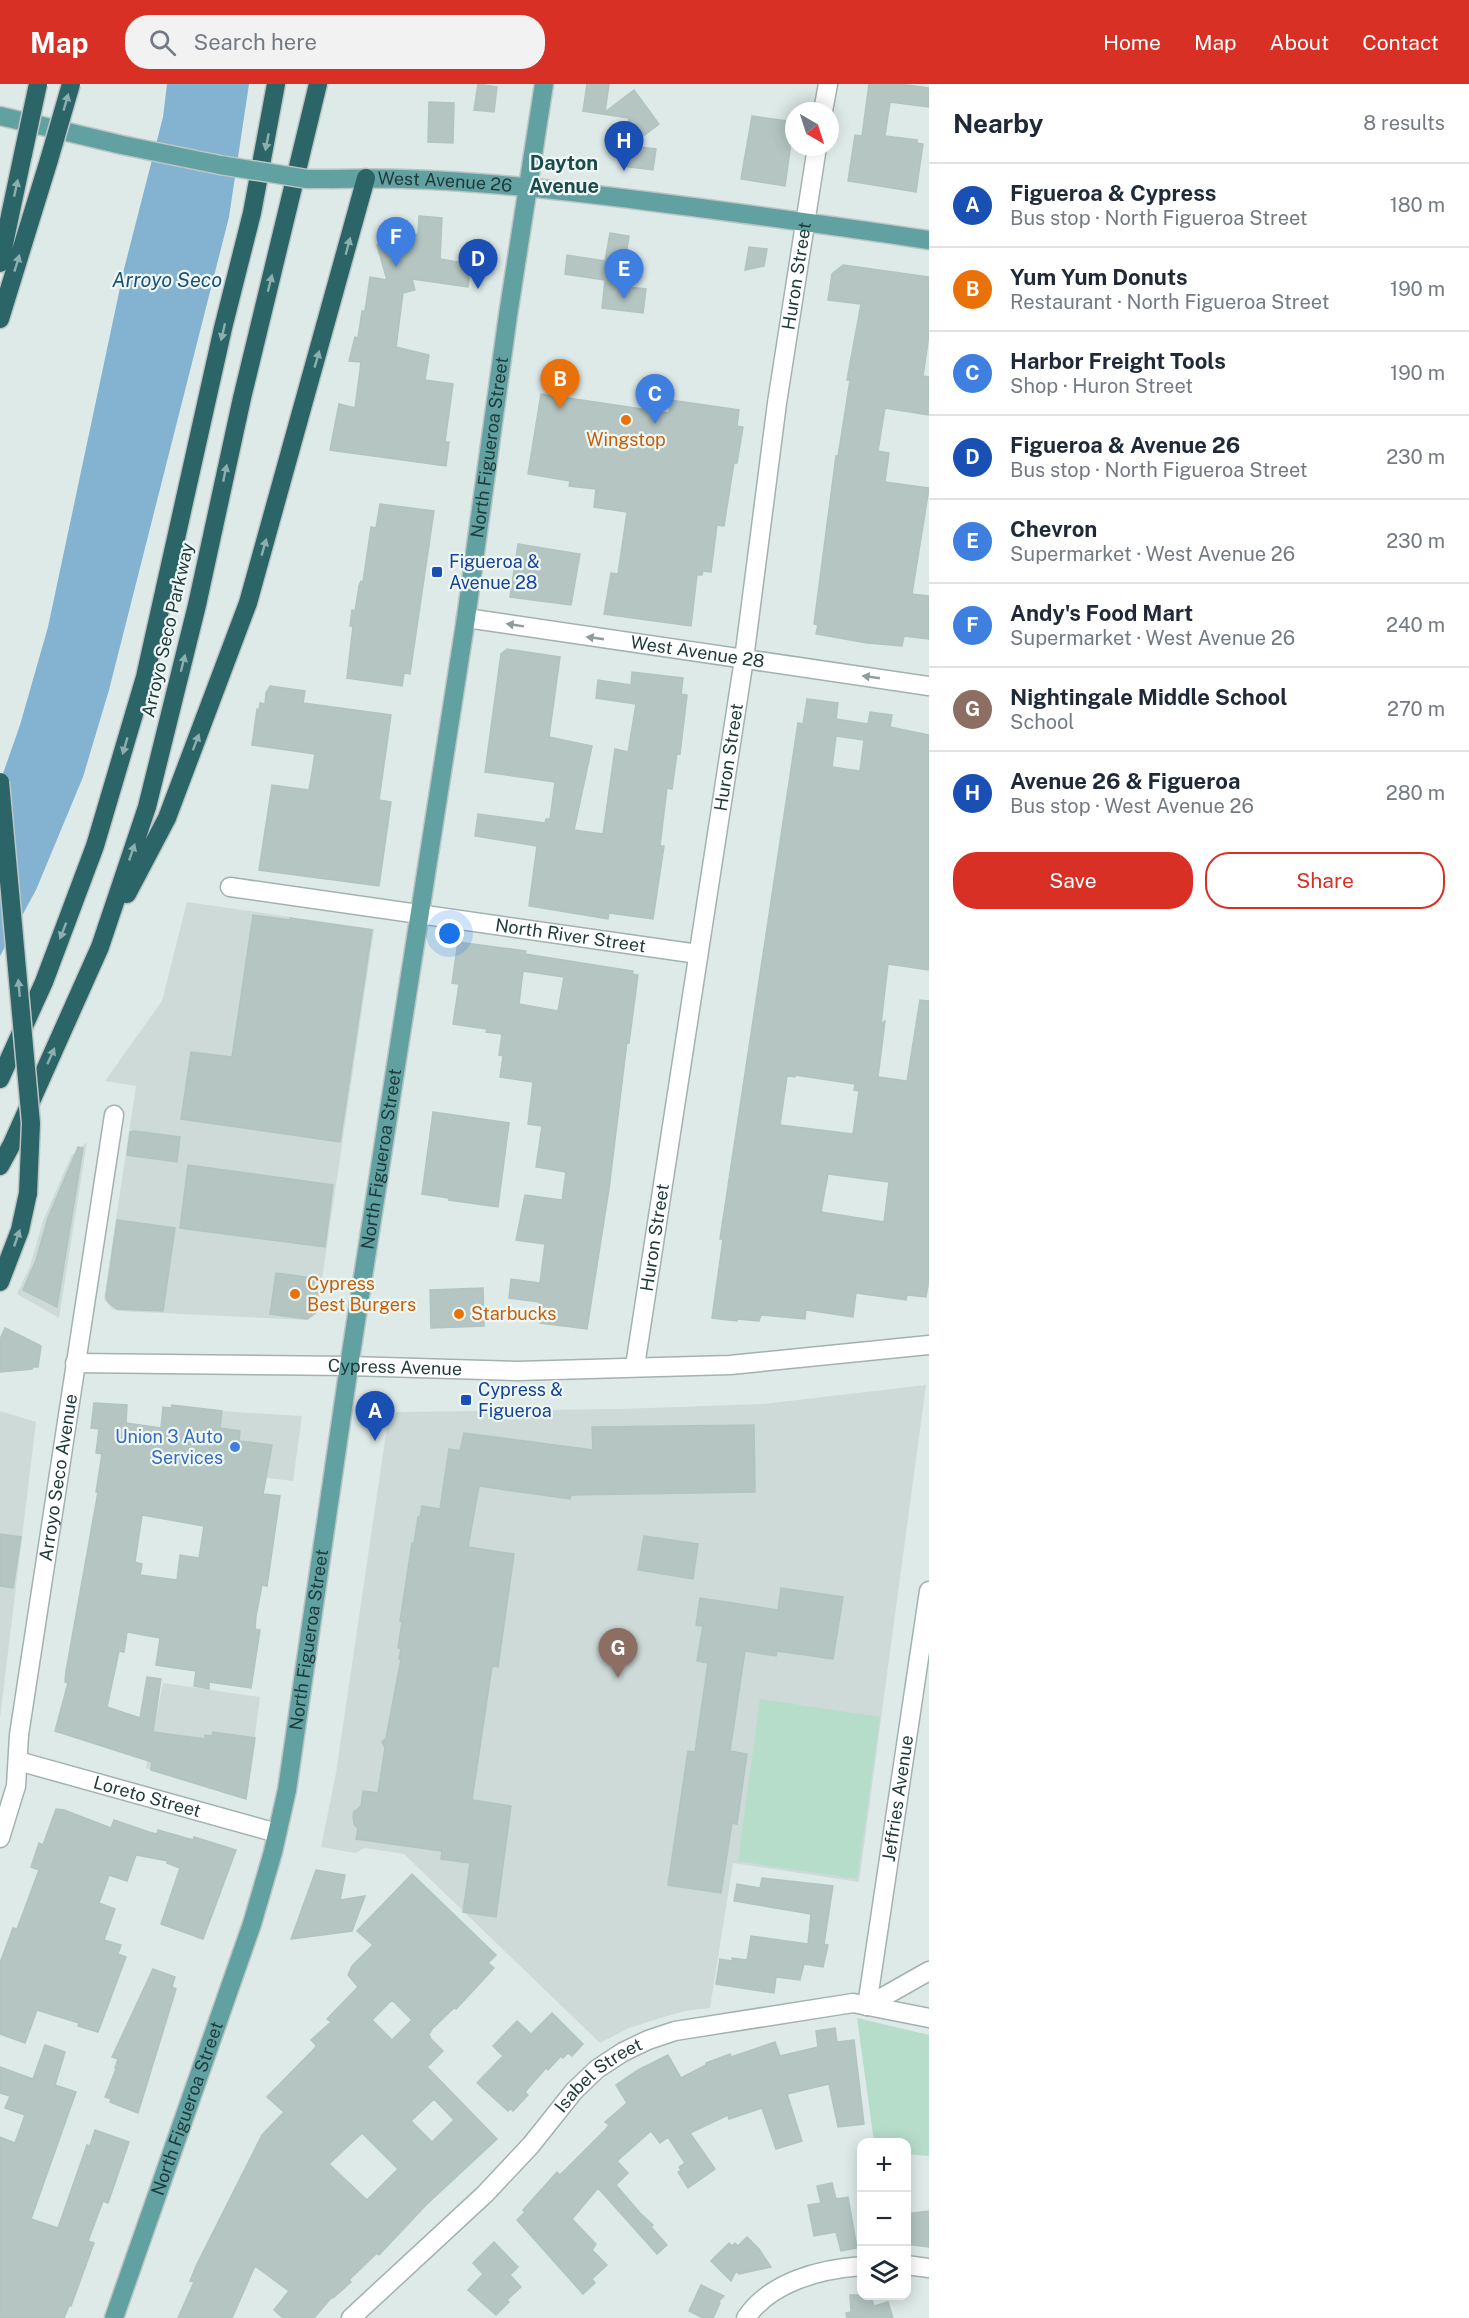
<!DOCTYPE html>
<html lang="en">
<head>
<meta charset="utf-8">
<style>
  :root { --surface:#fff; --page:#f2f2f3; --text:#1f2937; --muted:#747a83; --line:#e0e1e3; --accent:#d93025 }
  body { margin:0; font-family:"Public Sans",sans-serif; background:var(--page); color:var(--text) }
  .controls { position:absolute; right:18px; bottom:18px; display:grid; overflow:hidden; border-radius:12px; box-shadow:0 3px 15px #0003 }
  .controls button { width:54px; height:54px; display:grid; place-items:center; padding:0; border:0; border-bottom:2px solid var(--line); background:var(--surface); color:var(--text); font:30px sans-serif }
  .compass { position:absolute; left:785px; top:18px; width:54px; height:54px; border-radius:50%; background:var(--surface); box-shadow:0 3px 15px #0003; rotate:141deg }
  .you { position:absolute; left:450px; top:850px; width:21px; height:21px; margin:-15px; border:4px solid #fff; border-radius:50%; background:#1a73e8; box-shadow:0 0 0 9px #1a73e833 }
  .badge { display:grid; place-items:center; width:39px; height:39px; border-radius:50%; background:var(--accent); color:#fff; font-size:20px; font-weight:700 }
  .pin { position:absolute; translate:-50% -50px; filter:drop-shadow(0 2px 3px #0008) }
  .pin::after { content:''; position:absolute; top:32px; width:21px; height:18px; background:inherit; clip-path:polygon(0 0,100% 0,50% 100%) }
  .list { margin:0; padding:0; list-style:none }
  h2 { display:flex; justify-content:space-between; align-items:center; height:78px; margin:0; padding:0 24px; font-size:26px }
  h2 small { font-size:20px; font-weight:400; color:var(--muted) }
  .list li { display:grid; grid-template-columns:39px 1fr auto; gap:18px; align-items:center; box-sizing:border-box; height:84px; padding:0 24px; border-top:2px solid var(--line) }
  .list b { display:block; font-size:22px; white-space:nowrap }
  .list p { margin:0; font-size:20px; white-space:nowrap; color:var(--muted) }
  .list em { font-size:20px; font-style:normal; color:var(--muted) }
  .actions { display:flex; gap:12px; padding:18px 24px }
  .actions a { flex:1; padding:14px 0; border:2px solid var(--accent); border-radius:24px; text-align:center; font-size:21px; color:var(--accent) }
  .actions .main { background:var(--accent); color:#fff }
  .icon { flex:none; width:33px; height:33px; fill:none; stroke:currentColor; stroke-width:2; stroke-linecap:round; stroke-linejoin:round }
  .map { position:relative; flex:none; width:929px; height:2234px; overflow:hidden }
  header { display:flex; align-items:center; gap:36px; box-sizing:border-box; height:84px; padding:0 30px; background:var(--accent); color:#fff }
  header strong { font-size:28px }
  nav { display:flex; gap:33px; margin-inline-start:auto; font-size:21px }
  .search { width:420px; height:54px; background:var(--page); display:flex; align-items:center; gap:15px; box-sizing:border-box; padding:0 21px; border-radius:24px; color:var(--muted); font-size:22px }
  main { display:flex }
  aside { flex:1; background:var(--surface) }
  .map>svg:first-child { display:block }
</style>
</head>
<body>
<header>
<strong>Map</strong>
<div class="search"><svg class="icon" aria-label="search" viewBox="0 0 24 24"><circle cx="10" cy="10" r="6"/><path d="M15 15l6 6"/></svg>Search here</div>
<nav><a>Home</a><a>Map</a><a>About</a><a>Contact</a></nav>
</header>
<main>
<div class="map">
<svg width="929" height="2234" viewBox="0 0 929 2234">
  <rect width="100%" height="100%" fill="#deeae8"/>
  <path fill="#cddad7" d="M187,818L374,845L317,1229L308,1236L119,1227L112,1225L104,1215L136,1002L105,997L162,917Z
    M87,1058L59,1234L17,1210L30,1182L43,1137L71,1072Z
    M926,1301L859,1798L733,1779L710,1924L685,1927L657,1935L629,1944L600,1959L404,1770L365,1764L355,1769L321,1763L336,1689L388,1336L397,1328L620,1325L763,1320Z
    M202,1326L302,1332L293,1397L192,1385Z
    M0,1327L36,1338L0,1634Z
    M163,1599L260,1613L247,1710L242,1714L146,1684Z"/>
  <path fill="#b6dcca" d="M760,1615L880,1633L857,1795L738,1777Z
    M857,1934L929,1951V2072L907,2070L906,2058H874Z"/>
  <path fill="#84b3d2" d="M167,0H249L229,133L109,606L83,693L36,806L0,872V698L20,641L48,543L124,185L163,33Z"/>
  <path fill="#b4c5c2" stroke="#b1c4c1" stroke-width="1.5" fill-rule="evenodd" d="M478,0L497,3L494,28L474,26Z
    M587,0H609L605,28L634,6L659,40L630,62L656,65L653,86L623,82L629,34L583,27Z
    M869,0H900L929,4V23L890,18L885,52L917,56V59L923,60L916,108L848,97L855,51L862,52Z
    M429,18L454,19L453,59L428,58Z
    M752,32L794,38L785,102L741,95Z
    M419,132L442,134L440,175L471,180L468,203L412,195L415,206L403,209L396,263L429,271L425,296L453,300L445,358H449L446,382L330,366L339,320L355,324L361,278L349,277L355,253L358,254L362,227H365L370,193L387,196L377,161L418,150Z
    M610,149L629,152L621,202L646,205L643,229L602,224L605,196L565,190L567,171L605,177Z
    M749,163L767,165L764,182L745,186Z
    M843,181L929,193V251L923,292L929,293V331L885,324L878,367L889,369L885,398L929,404L912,510L929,512V555L904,552L902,562L867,559L816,550L818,541L814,540L836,372H838L850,296H847L861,220L828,216L832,190Z
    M541,310L669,329L671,316L739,326L737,342L743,343L737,379H734L724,442L717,441L711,488L703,487L702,491H697L691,542L604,530L611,489L618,490L627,428L594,423L596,405L569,402L570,397L528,390Z
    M380,420L434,427L410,590L404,589L402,602L347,594L353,542H350L352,526L355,527L359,502L361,497L363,498L371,443L376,444Z
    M518,460L580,470L571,521L510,513Z
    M507,565L560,573L549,653L592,662L574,746L603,750L615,665L628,668L636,620L596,614L598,596L631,601L632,588L683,594L681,610L687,611L680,670L677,669L672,705L667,704L660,762H664L653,835L609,829L608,835L529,822L537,762L475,752L478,730L545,739L546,735H550L555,698L485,688L501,570Z
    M270,602L305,607L303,619L391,631L379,716L391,718L379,802L259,786L272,701L309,706L315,670L252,661L257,625L259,626L260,619L265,620L266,609Z
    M807,615L838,619L836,635L868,640L870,628L892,631L890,643L929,651V886L888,880L881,940L885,937L878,993L907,997L920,916L929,917V1196L926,1213L907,1211L906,1216L856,1209L853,1233L806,1226L805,1235L761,1231L759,1237L737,1235V1237L712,1234L723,1155H720L798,639L803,640ZM836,652L864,656L860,687L832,683ZM795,991L855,1000L854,1006L859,1007L853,1050L780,1041L787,992L795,993ZM828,1090L889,1098L884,1138L821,1128Z
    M253,831L290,836V834L372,846L340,1058L181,1035L191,968L232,973Z
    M458,858L526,867L525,870L633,887L632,890L638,891L629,959L627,958L609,1105L587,1245L540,1239L542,1221L539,1220L540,1218L509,1214L511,1195L540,1199L545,1160L516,1156L525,1111L562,1116L566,1088L536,1083L542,1042L528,1040L533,998L500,993L503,972L499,971L502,950L486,948L487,945L453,940L459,900L452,899ZM523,887L564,893L558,927L519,920Z
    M433,1028L509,1039L498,1123L449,1116V1114L422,1110Z
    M134,1047L180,1053L177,1078L127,1071L130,1048Z
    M78,1063L83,1064L57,1223L23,1206L36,1176L48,1134Z
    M188,1081L333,1101L325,1163L180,1144Z
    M117,1136L175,1144L163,1227L117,1225L108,1218L106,1212Z
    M276,1189L320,1195L315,1229L307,1235L270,1230Z
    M483,1204L484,1242L431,1244L430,1206Z
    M5,1244L41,1262L38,1283H33L32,1285L0,1288V1255Z
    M94,1319L127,1321L126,1339L161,1344L163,1323L171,1324L172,1321L222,1327L220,1344L240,1347L239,1357L272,1361L263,1410L280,1412L267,1502L262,1501L256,1532L255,1545L260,1546L251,1604L209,1598V1605L194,1602L196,1587L156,1581L160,1554L127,1548L124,1568L119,1567L107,1623L140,1634L147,1593L161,1595L153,1648L205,1655V1651L212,1652L213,1648L255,1654L246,1715L151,1686L152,1678L55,1647L68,1599L65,1598L66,1587L98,1408H96L102,1370L96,1369L99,1345L91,1344ZM142,1431L204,1442L199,1474L180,1471L177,1496L140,1491L142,1480L135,1478Z
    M754,1341L755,1408L571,1411L570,1415L479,1402L468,1463L514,1470L498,1583L492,1582L472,1716L511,1722L496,1833L463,1828L470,1779L441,1775L442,1767L356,1755L358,1745L354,1740L353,1732L354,1728L361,1722L363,1707L378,1709L385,1664L382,1658L386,1654L401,1575H399L401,1565L398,1564L402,1538L400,1537L412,1459H414L418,1433H420L422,1422L440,1425L449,1365L460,1367L464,1349L593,1366L592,1343Z
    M0,1450L21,1453L13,1504L0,1502Z
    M644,1452L698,1460L693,1495L638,1486Z
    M781,1504L843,1513L833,1575L777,1567L776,1572L745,1567L730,1667L747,1670L737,1740L732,1739L721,1809L668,1801L688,1667L695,1668L708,1579L697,1577L703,1542L696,1541L700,1514L778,1526Z
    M56,1725L64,1726L111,1744L114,1736L149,1748L157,1750L158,1746L193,1756L194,1753L236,1766L203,1855L161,1840L180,1784L167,1779L168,1777L136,1771L127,1797L109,1791L99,1819L115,1825L104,1856L121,1861L118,1870L126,1873L98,1948L78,1942L79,1939L37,1926L25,1959L0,1950V1879L13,1844L17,1845L39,1786L31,1783L39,1759L43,1761Z
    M316,1786L345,1791L340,1816L365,1812L352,1847L291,1855Z
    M412,1790L496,1871L488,1879L494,1884L456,1925L454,1924L432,1945L429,1950L431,1955L443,1967L427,1983L497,2055L426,2121L379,2171L377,2169L349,2196L351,2198L333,2214L332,2213L314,2234H283L274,2226L289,2207L255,2182L232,2234H178L194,2198L190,2197L197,2180L262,2051L284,2028L267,2013L315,1964L316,1961L311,1956L331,1938L327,1935L358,1903L348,1891L352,1882L373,1861L357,1847ZM392,1916L412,1936L392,1956L372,1936ZM434,2015L454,2036L432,2058L411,2037ZM362,2049L398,2085L367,2116L329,2080Z
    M762,1794L833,1802L824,1860L828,1861L823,1883L804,1880L800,1896L776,1893L774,1909L716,1900L720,1875L732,1877V1874L747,1876L751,1852L808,1860L811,1830L734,1817L737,1800L760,1804Z
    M153,1885L175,1893L172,1903L176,1905L138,2029L110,2018L111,2015L105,2013L116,1985L115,1984L118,1975L112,1973Z
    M552,1929L583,1960L572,1972L568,1969L563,1974L561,1972L548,1986L546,1984L525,2008L528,2011L513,2027L511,2024L508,2027L477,1999L503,1972L493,1962L517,1937L531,1950Z
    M835,1944L837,1958L854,1956L864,2040L838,2043L829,2000L787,2010L802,2057L776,2065L762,2024L729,2035L728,2031L690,2049L715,2085L688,2104L678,2088L681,2086L679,2083L685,2079L668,2053L660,2059L651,2047L617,2077L628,2089L616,2101L640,2129L653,2141L651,2143L667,2161L657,2170L598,2104L572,2135L596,2160L592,2166L607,2181L592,2195L595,2199L583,2210L517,2136L525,2128L523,2126L557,2088L560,2091L605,2046L609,2041L605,2038L627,2019L616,2001L638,1986L668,1971L681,1994L706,1981V1979L730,1970L731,1973L775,1958L780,1972L818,1963L816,1947Z
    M45,1961L65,1968L55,2001L76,2008L31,2135L58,2144L87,2061L90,2062L95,2046L129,2058L108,2119L103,2117L88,2157L94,2159L71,2222H69L64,2234H0V2053L15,2059L25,2031L5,2024L10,2012L0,2009V1983L33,1995Z
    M832,2099L836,2115L848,2113L857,2164L841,2167L836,2148L814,2152L808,2121L821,2119L817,2102Z
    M929,2127V2163L906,2160V2130Z
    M747,2153L759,2165L771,2183L739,2190L736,2187L731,2197L711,2177L729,2159L732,2162L735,2159L738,2162Z
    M494,2158L518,2183L510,2191L521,2203L507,2216L509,2218L496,2231L468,2206L483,2190L473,2179Z
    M701,2201L724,2212L718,2218L720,2219L713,2234H703L689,2227Z
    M850,2211H868V2217L872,2216L874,2222L888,2218L893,2234H847L846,2229L851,2228Z"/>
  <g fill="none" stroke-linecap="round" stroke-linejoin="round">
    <defs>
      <g id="minor">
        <path d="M823,27L828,0"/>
        <path id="s1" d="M466,534L929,602"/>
        <path id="s2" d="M230,803L698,870"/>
        <path id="s3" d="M75,1279L349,1282L518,1287L730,1281L929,1261"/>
        <path id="s4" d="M635,1282L744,575L777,319L817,63"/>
        <path id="s5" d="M18,1677L277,1749"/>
        <path id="s6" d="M0,1754L16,1702L19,1651L114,1031"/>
        <path id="s7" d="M867,1922L929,1507"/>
        <path d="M867,1922L929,1887"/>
        <path d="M906,2181L929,2184"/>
        <path id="s8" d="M351,2234L485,2110L531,2061L574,2007L597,1985L623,1968L648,1956L675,1947L853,1919L929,1934"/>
        <path d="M746,2234C770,2198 820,2185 862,2182"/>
      </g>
      <g id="major">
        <path d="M0,32L122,61L220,81"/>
        <path id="s9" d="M334,95C438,92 542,104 646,117C740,129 835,142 929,156"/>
        <path id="s10" d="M114,2234L252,1840L273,1768L287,1706L349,1282L466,534L508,231L544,0"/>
      </g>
      <path id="highway" d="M0,179L23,70
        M0,235L49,76
        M127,810L167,734L248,519L366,94
        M0,995L44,898L95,762L145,593L223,244L252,129L276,0
        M0,1082L12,1060L100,863L147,723L197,521L242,314L318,0
        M0,1198L20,1146L28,1109"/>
    </defs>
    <use href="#minor" stroke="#a1b2b0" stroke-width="21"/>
    <use href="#major" stroke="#bcc4c4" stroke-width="21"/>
    <use href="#highway" stroke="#bcc4c4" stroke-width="21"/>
    <use href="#minor" stroke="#fff" stroke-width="18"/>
    <use href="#major" stroke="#62a1a1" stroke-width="18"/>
    <use href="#highway" stroke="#2b6567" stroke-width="18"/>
    <defs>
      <path id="major-bridge" d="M220,81L307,95H334"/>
      <path id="highway-bridge" d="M23,70L38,0
        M49,76L71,0
        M0,698L31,1039L28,1109"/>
    </defs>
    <use href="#major-bridge" stroke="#bcc4c4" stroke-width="21" stroke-linecap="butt"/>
    <use href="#highway-bridge" stroke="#bcc4c4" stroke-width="21" stroke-linecap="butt"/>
    <use href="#major-bridge" stroke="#62a1a1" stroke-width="18"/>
    <use href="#highway-bridge" stroke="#2b6567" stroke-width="18"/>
  </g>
  <defs><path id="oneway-solid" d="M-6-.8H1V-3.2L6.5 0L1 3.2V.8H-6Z" transform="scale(1.5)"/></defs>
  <g fill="#8daeae">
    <use href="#oneway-solid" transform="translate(66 18) rotate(-74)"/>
    <use href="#oneway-solid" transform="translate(267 58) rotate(101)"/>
    <use href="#oneway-solid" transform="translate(16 104) rotate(-78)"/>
    <use href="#oneway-solid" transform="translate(348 162) rotate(-75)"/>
    <use href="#oneway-solid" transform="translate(17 179) rotate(-73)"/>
    <use href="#oneway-solid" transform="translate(270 199) rotate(-76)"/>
    <use href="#oneway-solid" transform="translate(223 248) rotate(103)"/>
    <use href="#oneway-solid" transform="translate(317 275) rotate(-74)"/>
    <use href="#oneway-solid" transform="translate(225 389) rotate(-78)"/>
    <use href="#oneway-solid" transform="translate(264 463) rotate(-74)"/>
    <use href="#oneway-solid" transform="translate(183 579) rotate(-76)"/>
    <use href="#oneway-solid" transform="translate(196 658) rotate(-69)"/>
    <use href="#oneway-solid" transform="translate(125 662) rotate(106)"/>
    <use href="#oneway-solid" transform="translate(132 768) rotate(-71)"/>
    <use href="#oneway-solid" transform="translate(63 847) rotate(111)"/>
    <use href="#oneway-solid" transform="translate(19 904) rotate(-95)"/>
    <use href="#oneway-solid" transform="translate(51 972) rotate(-66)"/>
    <use href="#oneway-solid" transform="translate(17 1154) rotate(-71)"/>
  </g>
  <g fill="#8f9c9c">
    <use href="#oneway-solid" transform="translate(515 541) rotate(-171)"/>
    <use href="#oneway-solid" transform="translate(595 554) rotate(-172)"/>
    <use href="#oneway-solid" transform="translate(871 593) rotate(-172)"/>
  </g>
  <g fill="#e8710a" stroke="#eff7f5" stroke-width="2">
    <circle cx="626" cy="336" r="6"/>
    <circle cx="295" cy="1210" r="6"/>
    <circle cx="459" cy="1230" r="6"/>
  </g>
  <g fill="#1a4fb4" stroke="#eff7f5" stroke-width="2">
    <rect x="431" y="482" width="12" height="12" rx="3"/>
    <rect x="460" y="1310" width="12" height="12" rx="3"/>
  </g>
  <circle fill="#3f7fe0" stroke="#eff7f5" stroke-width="2" cx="235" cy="1363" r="6"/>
  <g text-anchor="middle" stroke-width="4.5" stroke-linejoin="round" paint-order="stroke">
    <g font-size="18" fill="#1f3a3a" stroke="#eff7f5">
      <text dy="6" stroke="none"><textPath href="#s9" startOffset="111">West Avenue 26</textPath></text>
      <text dy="6" stroke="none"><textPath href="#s4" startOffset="1102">Huron Street</textPath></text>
      <text dy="6" stroke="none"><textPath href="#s10" startOffset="1914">North Figueroa Street</textPath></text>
      <text transform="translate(168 546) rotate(-77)" y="6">Arroyo Seco Parkway</text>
      <text dy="6" stroke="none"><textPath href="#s1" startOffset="234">West Avenue 28</textPath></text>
      <text dy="6" stroke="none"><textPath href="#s4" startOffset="616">Huron Street</textPath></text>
      <text dy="6" stroke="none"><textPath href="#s2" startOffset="344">North River Street</textPath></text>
      <text dy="6" stroke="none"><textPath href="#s10" startOffset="1194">North Figueroa Street</textPath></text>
      <text dy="6" stroke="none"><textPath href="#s4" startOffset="130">Huron Street</textPath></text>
      <text dy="6" stroke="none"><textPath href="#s3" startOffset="320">Cypress Avenue</textPath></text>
      <text dy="6" stroke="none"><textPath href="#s6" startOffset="366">Arroyo Seco Avenue</textPath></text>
      <text dy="6" stroke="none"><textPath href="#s10" startOffset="708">North Figueroa Street</textPath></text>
      <text dy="6" stroke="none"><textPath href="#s5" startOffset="134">Loreto Street</textPath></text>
      <text dy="6" stroke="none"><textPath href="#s7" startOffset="210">Jeffries Avenue</textPath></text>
      <text dy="6" stroke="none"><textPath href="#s8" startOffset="348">Isabel Street</textPath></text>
      <text dy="6" stroke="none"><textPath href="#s10" startOffset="222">North Figueroa Street</textPath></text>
    </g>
    <g font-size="18" fill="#c56008" stroke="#eff7f5" text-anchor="start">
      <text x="626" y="362" text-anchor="middle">Wingstop</text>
      <text x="307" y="1206">Cypress<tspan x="307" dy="21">Best Burgers</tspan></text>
      <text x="471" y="1236">Starbucks</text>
    </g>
    <g font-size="18" fill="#164399" stroke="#eff7f5" text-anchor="start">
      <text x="449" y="484">Figueroa &amp;<tspan x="449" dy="21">Avenue 28</tspan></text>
      <text x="478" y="1312">Cypress &amp;<tspan x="478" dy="21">Figueroa</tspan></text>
    </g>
    <g font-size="18" fill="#366cbe" stroke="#eff7f5" text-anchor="end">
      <text x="223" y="1359">Union 3 Auto<tspan x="223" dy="21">Services</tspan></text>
    </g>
    <g font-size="20" font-weight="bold" fill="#1b4c4d" stroke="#eff7f5">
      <text x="564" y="86">Dayton<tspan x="564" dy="23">Avenue</tspan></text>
    </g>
    <g font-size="20" font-style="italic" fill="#195077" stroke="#eff7f5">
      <text x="167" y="203">Arroyo Seco</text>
    </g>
  </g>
</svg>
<div class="controls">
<button>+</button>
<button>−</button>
<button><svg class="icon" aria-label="layers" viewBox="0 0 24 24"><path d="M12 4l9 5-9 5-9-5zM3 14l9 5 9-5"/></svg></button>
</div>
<svg class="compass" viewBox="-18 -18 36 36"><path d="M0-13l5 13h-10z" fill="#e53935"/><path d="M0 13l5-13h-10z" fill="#747a83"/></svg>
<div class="you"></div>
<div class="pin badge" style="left:375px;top:1357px;background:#1a4fb4">A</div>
<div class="pin badge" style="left:560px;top:325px;background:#e8710a">B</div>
<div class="pin badge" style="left:655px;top:340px;background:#3f7fe0">C</div>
<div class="pin badge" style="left:478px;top:205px;background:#1a4fb4">D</div>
<div class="pin badge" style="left:624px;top:215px;background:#3f7fe0">E</div>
<div class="pin badge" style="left:396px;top:183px;background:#3f7fe0">F</div>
<div class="pin badge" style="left:618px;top:1594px;background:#8d6e63">G</div>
<div class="pin badge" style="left:624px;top:87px;background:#1a4fb4">H</div>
</div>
<aside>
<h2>Nearby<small>8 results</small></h2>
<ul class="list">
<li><span class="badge" style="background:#1a4fb4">A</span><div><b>Figueroa &amp; Cypress</b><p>Bus stop · North Figueroa Street</p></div><em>180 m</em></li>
<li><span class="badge" style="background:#e8710a">B</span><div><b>Yum Yum Donuts</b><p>Restaurant · North Figueroa Street</p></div><em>190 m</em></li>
<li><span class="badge" style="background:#3f7fe0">C</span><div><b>Harbor Freight Tools</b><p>Shop · Huron Street</p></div><em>190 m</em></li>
<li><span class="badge" style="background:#1a4fb4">D</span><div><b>Figueroa &amp; Avenue 26</b><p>Bus stop · North Figueroa Street</p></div><em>230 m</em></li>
<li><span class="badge" style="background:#3f7fe0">E</span><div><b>Chevron</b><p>Supermarket · West Avenue 26</p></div><em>230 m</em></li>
<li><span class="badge" style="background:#3f7fe0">F</span><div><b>Andy's Food Mart</b><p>Supermarket · West Avenue 26</p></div><em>240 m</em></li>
<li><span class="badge" style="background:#8d6e63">G</span><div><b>Nightingale Middle School</b><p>School</p></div><em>270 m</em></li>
<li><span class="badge" style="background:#1a4fb4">H</span><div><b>Avenue 26 &amp; Figueroa</b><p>Bus stop · West Avenue 26</p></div><em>280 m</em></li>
</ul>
<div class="actions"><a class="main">Save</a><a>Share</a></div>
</aside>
</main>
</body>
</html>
